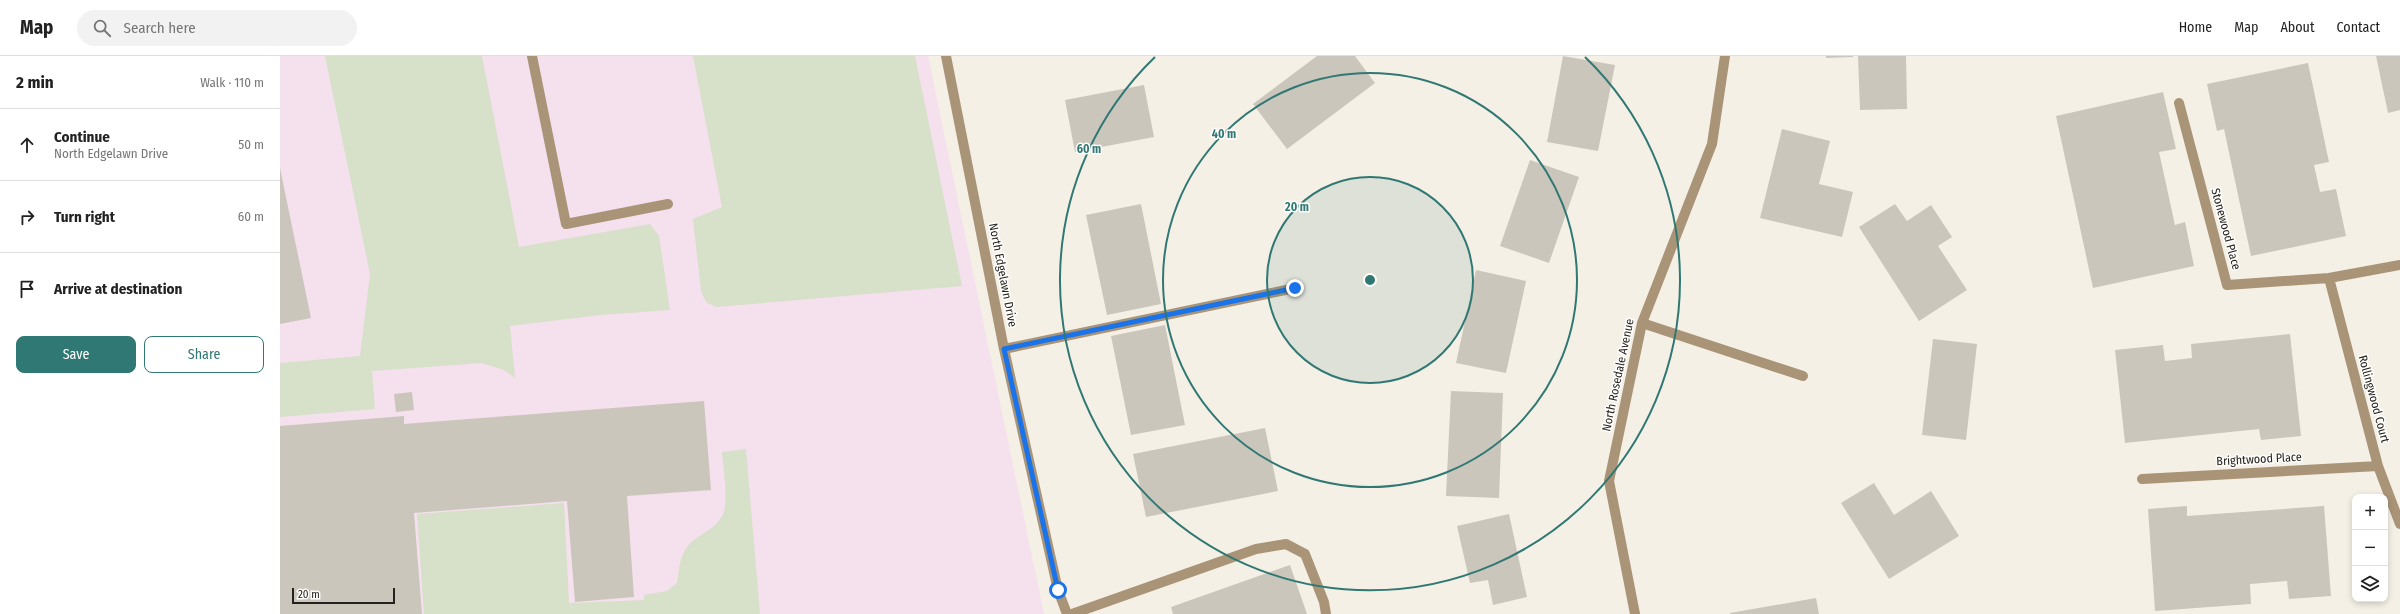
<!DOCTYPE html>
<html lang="en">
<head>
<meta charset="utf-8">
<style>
  :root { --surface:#fff; --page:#f2f2f2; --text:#222; --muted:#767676; --line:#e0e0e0; --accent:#307873 }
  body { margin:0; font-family:"Fira Sans Condensed",sans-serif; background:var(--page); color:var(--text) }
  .controls { position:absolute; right:12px; bottom:12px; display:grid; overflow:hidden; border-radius:8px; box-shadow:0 2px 6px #0003 }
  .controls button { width:36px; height:36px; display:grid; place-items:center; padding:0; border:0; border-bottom:1px solid var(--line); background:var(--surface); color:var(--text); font:20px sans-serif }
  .scale { position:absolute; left:12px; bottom:10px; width:103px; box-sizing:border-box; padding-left:4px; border:2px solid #24221e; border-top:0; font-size:11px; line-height:14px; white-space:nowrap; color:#24221e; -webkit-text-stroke:3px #fffefc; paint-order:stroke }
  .stop { position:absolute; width:12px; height:12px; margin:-9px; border:3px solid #1a73e8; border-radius:50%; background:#fff }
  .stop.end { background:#1a73e8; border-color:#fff; box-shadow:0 1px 4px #0008 }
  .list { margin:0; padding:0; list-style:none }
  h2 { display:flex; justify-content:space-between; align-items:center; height:52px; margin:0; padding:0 16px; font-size:17px }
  h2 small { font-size:13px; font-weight:400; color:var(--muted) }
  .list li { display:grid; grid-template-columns:26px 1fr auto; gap:12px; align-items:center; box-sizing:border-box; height:72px; padding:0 16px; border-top:1px solid var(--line) }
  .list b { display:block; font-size:15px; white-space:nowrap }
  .list p { margin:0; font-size:13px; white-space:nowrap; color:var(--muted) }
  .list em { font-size:13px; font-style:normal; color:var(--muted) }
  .actions { display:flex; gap:8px; padding:12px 16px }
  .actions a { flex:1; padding:9px 0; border:1px solid var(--accent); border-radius:8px; text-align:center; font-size:14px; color:var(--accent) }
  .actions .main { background:var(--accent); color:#fff }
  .icon { flex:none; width:22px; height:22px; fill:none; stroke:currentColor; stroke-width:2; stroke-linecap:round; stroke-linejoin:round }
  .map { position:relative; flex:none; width:2120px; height:558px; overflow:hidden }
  header { display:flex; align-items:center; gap:24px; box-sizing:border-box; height:56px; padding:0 20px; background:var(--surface); border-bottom:1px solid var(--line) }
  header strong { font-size:19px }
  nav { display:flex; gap:22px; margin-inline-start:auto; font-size:14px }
  .search { width:280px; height:36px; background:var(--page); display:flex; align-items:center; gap:10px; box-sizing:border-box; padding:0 14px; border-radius:22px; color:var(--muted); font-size:15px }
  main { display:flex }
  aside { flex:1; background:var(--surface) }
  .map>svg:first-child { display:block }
</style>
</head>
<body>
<header>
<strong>Map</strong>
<div class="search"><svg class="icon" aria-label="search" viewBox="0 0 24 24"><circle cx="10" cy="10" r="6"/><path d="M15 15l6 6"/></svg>Search here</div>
<nav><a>Home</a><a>Map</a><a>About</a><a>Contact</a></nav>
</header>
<main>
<aside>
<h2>2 min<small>Walk · 110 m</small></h2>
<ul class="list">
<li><svg class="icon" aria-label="ahead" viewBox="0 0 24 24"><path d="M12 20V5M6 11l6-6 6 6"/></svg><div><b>Continue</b><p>North Edgelawn Drive</p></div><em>50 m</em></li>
<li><svg class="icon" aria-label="right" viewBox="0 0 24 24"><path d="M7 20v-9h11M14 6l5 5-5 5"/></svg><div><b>Turn right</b></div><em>60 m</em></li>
<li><svg class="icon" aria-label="arrive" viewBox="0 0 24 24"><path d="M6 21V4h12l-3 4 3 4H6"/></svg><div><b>Arrive at destination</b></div></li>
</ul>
<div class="actions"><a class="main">Save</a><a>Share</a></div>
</aside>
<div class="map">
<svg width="2120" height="558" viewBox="0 0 2120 558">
  <rect width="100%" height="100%" fill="#f5f0e6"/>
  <path fill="#f5e0ee" d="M0,0H648L764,558H0Z"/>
  <path fill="#d7e0c8" d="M45,0H202L239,191L370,168L379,180L390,254L321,259L230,270L235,322L224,314L202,307L92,315L95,353L0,361V307L80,300L90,218Z
    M413,0H635L682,230L436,251L426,246L421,235L413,163L442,151Z
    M466,393L480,558H144L137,458L284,447L289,547L364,544V539L387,535L397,527C399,515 399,502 407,491C417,478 435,475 443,458C449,443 443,412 442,396Z"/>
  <path fill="#cbc6bc" d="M1037,0H1075L1095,27L1007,93L973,48Z
    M1283,0L1335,9L1318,95L1267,86Z
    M1546,0H1573V1L1546,2Z
    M1578,0H1626L1627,53L1580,54Z
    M2096,0H2120V54L2108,57Z
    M2028,7L2049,106L2034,109L2040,136L2056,133L2066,180L1971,200L1944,73L1937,75L1927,28Z
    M864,29L874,81L795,96L785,44Z
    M1883,36L1896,93L1879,96L1895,169L1905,166L1914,210L1813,232L1776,60Z
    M1502,73L1550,85L1539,128L1573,136L1562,181L1480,162Z
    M1250,104L1299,121L1269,207L1220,190Z
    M0,112L31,262L0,268Z
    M861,148L881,248L827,259L806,159Z
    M1615,148L1627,165L1651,149L1672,181L1658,190L1687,234L1639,265L1579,171Z
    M1196,214L1246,225L1226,317L1176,307Z
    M885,269L905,369L851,379L831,280Z
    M2010,278L2021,380L1981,384L1979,373L1845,387L1835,294L1883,289L1885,305L1912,302L1911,288Z
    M1653,283L1697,288L1686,384L1642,379Z
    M1171,335L1223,337L1219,442L1166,440Z
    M132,336L134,354L116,356L114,338Z
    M424,345L431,434L347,440L354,541L295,546L287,445L134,457L142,558H0V370L124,360V368Z
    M985,372L998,435L866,461L853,398Z
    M1594,427L1614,459L1651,435L1679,480L1609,523L1561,447Z
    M1907,450V460L2044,450L2051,540L2009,543L2007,525L1970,528L1971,548L1875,555L1868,453Z
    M1229,458L1247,541L1213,549L1208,524L1190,527L1177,470Z
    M1010,509L1027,558H893L891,551Z
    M1536,542L1539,558H1450V557Z"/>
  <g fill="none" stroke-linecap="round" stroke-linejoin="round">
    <path stroke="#a99477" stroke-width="10" d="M252,0L286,168L388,148
      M666,0L724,293L778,534L787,558
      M1899,47L1947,229L2049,222L2120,209
      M2049,222L2098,410L2120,468
      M1362,267L1523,320
      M724,293L1015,232
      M1862,423L2098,410
      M792,558L976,493L1006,488L1025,498L1044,546L1046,558
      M1355,558L1329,425L1362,267L1432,88L1445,0"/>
  </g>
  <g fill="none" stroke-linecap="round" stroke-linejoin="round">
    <path stroke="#1a73e8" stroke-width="5" d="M778,534L724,293L1015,232"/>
  </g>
  <circle cx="1090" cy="224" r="103" fill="#307873" fill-opacity=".12"/>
  <g fill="none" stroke="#307873" stroke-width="2">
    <circle cx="1090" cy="224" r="103"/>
    <circle cx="1090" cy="224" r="207"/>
    <path d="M1305 1A310 310 0 1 1 875 1"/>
  </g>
  <g text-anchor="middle" stroke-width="3" stroke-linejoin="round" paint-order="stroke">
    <g font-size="12" fill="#24221e" stroke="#fffefc">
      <text transform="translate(1946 173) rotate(75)" y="4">Stonewood Place</text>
      <text transform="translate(723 219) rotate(79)" y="4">North Edgelawn Drive</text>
      <text transform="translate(1338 319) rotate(-78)" y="4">North Rosedale Avenue</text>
      <text transform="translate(2094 343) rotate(75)" y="4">Rollingwood Court</text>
      <text transform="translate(1979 403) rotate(-3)" y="4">Brightwood Place</text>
    </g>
  </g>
  <circle cx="1090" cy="224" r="6" fill="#307873" stroke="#fffefc" stroke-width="2"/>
  <g font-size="12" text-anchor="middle" font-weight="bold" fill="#307873" stroke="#fffefc" stroke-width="3" stroke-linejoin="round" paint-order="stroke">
    <text x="944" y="82">40 m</text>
    <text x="809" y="97">60 m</text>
    <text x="1017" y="155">20 m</text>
  </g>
</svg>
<div class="controls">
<button>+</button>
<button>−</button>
<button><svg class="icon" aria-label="layers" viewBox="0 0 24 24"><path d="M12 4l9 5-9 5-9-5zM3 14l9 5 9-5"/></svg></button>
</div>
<div class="scale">20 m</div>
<div class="stop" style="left:778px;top:534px"></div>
<div class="stop end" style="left:1015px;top:232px"></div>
</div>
</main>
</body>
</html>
